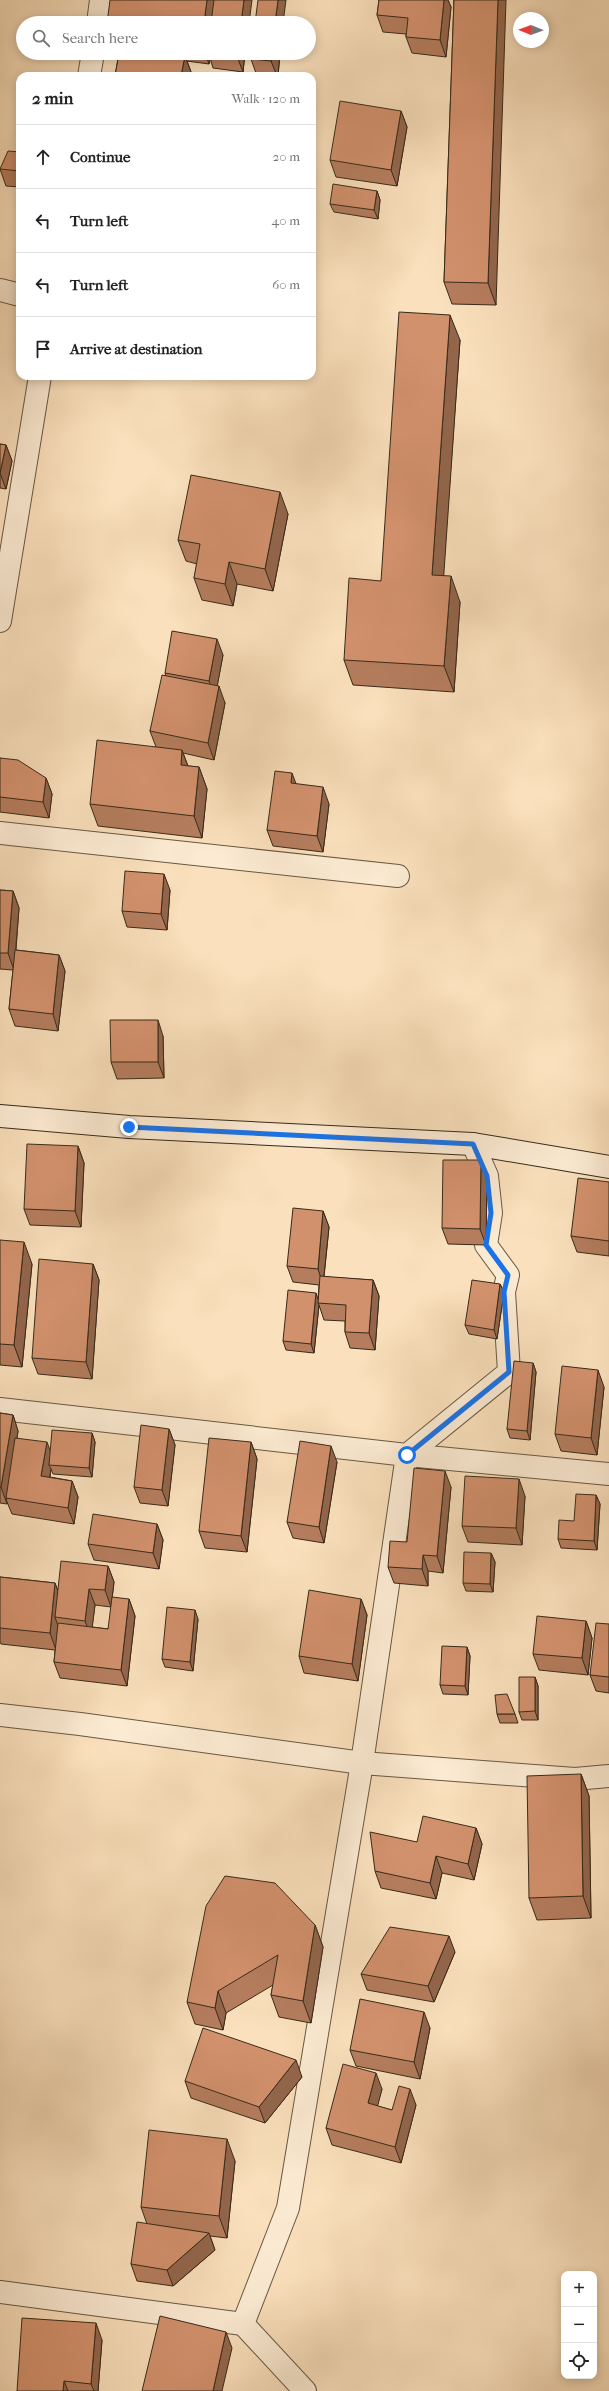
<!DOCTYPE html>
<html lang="en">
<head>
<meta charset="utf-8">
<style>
  :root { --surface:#fff; --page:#f2f2f2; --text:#222; --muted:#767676; --line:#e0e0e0 }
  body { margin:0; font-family:"IM FELL French Canon",serif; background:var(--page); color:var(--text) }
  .controls { position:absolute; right:12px; bottom:12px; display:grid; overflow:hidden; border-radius:8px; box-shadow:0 2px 10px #0003 }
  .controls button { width:36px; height:36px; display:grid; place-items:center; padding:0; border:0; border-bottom:1px solid var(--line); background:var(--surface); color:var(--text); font:20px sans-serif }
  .compass { position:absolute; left:513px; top:12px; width:36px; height:36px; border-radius:50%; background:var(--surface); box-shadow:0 2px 10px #0003; rotate:271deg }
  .stop { position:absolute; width:12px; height:12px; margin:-9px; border:3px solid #1a73e8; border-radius:50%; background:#fff }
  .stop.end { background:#1a73e8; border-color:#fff; box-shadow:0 1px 4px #0008 }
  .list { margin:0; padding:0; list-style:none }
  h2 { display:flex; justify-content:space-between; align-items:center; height:52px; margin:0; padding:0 16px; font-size:17px }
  h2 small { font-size:13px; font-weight:400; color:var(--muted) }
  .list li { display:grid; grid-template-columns:26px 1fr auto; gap:12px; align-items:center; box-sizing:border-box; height:64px; padding:0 16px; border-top:1px solid var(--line) }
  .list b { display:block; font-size:15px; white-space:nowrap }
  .list em { font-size:13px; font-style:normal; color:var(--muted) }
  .icon { flex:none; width:22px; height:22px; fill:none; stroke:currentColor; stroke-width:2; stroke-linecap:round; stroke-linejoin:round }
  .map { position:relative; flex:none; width:609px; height:2391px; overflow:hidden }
  .search { position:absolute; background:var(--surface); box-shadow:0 2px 10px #0003; left:16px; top:16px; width:300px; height:44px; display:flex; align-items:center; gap:10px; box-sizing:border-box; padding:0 14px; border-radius:22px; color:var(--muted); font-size:15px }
  .panel { position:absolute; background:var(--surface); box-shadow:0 2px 10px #0003; left:16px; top:72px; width:300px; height:308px; border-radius:12px }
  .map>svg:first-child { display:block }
</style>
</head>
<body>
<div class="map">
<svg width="609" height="2391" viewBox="0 0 609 2391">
  <rect width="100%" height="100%" fill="#fae0bc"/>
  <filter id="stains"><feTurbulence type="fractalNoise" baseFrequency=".005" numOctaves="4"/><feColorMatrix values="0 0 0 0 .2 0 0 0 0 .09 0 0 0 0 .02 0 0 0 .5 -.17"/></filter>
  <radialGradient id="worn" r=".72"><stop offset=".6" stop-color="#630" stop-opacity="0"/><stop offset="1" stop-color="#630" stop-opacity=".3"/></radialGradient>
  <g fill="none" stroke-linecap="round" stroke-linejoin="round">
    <defs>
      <path id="minor" d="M98,23L101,0
        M89,76L93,53
        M0,290L20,295
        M0,621L40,376
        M0,833L398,876
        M0,1409L407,1455L609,1474
        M0,1715L80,1724L362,1763L575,1779L609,1776
        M0,2292L243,2324L288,2208L362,1763L407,1455L509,1372L504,1292L508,1275L486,1245L491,1213L487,1176L473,1144
        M243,2324L305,2391"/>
      <path id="secondary" d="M0,1116L129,1127L473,1144L609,1167"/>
    </defs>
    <use href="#minor" stroke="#685842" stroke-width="24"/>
    <use href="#secondary" stroke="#382a19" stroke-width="24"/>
    <use href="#minor" stroke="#fcebd3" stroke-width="22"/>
    <use href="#secondary" stroke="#fcebd3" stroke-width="22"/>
  </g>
  <path fill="#b57d5e" stroke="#382a19" d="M379,0H448L451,7L446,57L412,53L406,37V34L383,32L377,15Z
    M454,0L496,305L452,304L444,282Z
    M119,53H245L243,72L213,68L210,58L209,64L187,61L191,72L190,76H115Z
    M252,53H280L278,76H257L251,59Z
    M401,111L407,127L397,186L336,177L330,160Z
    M20,152V187L6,186L0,169Z
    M377,191L380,200L378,219L334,212L330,204Z
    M460,340L443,576L460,602L454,692L353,685L344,660L381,581Z
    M63,376H91V379L64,377Z
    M0,444L6,445L12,461L6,489L0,488Z
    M288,514L273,591L237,584L233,606L202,600L194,578L197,564L186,561L178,540Z
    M223,655L217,686L225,703L214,760L183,753L188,766L199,767L207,789L202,838L98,826L90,804L156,747L150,731L166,676L165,673Z
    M0,758L46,778L52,794L49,818L0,812Z
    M296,784L329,804L323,852L273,846L267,830Z
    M0,890L13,891L19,908L16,950L59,955L65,971L58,1031L15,1026L9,1009L13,970L0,969Z
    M170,890L167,930L127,927L122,911Z
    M163,1036L164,1078L117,1079L111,1062Z
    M78,1146L84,1163L81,1227L30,1225L24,1209Z
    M487,1176L486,1245L448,1244L442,1228Z
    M609,1182V1256L577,1252L571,1236Z
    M323,1211L329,1227L324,1277L373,1280L379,1296L375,1350L350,1348L345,1332V1321L324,1320L319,1305L314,1353L286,1350L283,1341L318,1300L319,1285L293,1282L287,1266Z
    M0,1240L32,1264L22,1367L0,1365Z
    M93,1264L99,1280L92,1379L38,1374L32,1358Z
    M500,1284L504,1292L497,1339L469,1334L465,1325Z
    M533,1363L536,1372L530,1440L510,1438L507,1429Z
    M604,1387L597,1455L561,1451L555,1434Z
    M0,1413L13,1415L18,1431L17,1438L50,1452L92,1433L95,1442L92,1477L53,1474L51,1469L50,1477L72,1481L78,1497L74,1524L12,1514L7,1502V1504L0,1503Z
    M169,1429L175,1445L168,1506L140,1503L134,1487Z
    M251,1442L257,1459L247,1552L205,1548L199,1531Z
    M337,1462L324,1543L293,1538L287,1522Z
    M451,1487L443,1573L428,1571V1586L394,1583L388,1567Z
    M596,1495L600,1504L597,1550L561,1548L558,1539L574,1521Z
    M525,1496L522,1545L468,1542L462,1526Z
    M157,1524L163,1540L159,1569L94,1560L88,1544Z
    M491,1553L495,1562L493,1592L466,1591L463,1583Z
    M108,1566L114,1582L111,1607L95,1605L92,1627L108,1629L129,1599L135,1616L127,1686L60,1678L54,1662L55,1650L1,1644L0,1642V1577L55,1583L58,1591Z
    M361,1599L367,1615L358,1681L304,1673L299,1656Z
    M198,1619L193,1671L165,1667L162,1659Z
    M586,1621L592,1638L588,1675L539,1670L533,1654Z
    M609,1624V1693L596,1691L590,1675Z
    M467,1647L470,1656L468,1695L443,1694L440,1685Z
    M535,1677L538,1686V1720H522L519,1712Z
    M497,1714H515L518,1723H500Z
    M581,1774L589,1796L591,1918L537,1920L529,1898Z
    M476,1828L482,1844L474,1880L442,1873L436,1899L381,1888L375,1871Z
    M315,1925L323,1947L311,2023L279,2017L271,1995L273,1985L226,2013L223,2030L195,2024L187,2002Z
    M455,1952L434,2002L367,1990L361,1974Z
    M430,2028L420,2079L356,2066L350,2050Z
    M302,2077L265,2123L191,2098L185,2081Z
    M382,2089L377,2106L392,2110L416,2105L401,2163L332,2145L326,2128Z
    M235,2161L227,2238L210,2236L215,2250L173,2286L137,2281L131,2264L147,2224L141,2207Z
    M102,2340L98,2391H17Z"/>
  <path fill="#93664c" stroke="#382a19" d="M207,0H219L215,23H204Z
    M244,0H252L249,23H241Z
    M278,0H286L283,23H275Z
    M444,0H448L451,7L446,57L440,40Z
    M498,0H506L496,305L488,283Z
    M205,53H208L210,58L209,64Z
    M237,53H245L243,72L237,56Z
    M272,53H280L278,76H277L271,61Z
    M185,56L191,72L190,76H181Z
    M401,111L407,127L397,186L391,170Z
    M377,191L380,200L378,219L374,210Z
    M450,315L460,340L442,601L432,575Z
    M6,445L12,461L6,489L0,473Z
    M280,492L288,514L273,591L265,569Z
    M229,562L237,584L233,606L225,584Z
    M451,576L460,602L454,692L444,666Z
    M217,639L223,655L215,698L209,681Z
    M219,686L225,703L214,760L208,743Z
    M182,750L190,772L181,765Z
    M199,767L207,789L202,838L194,816Z
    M292,773L298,789L291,783Z
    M46,778L52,794L49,818L43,802Z
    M323,787L329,804L323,852L317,836Z
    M164,874L170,890L167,930L161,914Z
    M13,891L19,908L14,970L8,953Z
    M59,955L65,971L58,1031L53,1014Z
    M158,1020L163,1036L164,1078L158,1062Z
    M78,1146L84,1163L81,1227L75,1211Z
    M481,1160L487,1176L486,1245L480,1229Z
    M323,1211L329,1227L323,1285L318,1269Z
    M24,1242L32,1264L22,1367L14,1345Z
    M93,1264L99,1280L92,1379L86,1362Z
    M373,1280L379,1296L375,1350L369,1333Z
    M500,1284L504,1292L497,1339L494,1330Z
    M316,1293L319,1302L318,1303L319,1305L314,1353L311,1344Z
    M533,1363L536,1372L530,1440L527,1431Z
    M598,1370L604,1387L597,1455L591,1438Z
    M13,1415L18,1431L8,1498H6L7,1502V1504L1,1487Z
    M169,1429L175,1445L168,1506L162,1490Z
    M92,1433L95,1442L92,1477L89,1468Z
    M47,1442L53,1458L49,1465L51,1469L47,1492L41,1476Z
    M251,1442L257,1459L247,1552L241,1536Z
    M331,1446L337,1462L324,1543L319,1527Z
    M445,1471L451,1487L443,1573L437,1556Z
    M519,1479L525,1496L522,1545L516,1528Z
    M72,1481L78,1497L74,1524L68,1508Z
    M596,1495L600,1504L597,1550L594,1541Z
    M157,1524L163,1540L159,1569L153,1553Z
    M491,1553L495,1562L493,1592L490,1584Z
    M423,1555L428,1571V1586L422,1569Z
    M108,1566L114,1582L111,1607L105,1590Z
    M55,1583L61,1600L55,1617L58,1626L56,1650L50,1633Z
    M89,1589L95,1605L91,1637L85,1621Z
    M129,1599L135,1616L127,1686L121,1670Z
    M361,1599L367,1615L358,1681L352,1664Z
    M195,1610L198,1619L193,1671L190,1662Z
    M586,1621L592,1638L588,1675L582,1658Z
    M467,1647L470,1656L468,1695L465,1686Z
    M535,1677L538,1686V1720L535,1711Z
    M581,1774L589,1796L591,1918L583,1896Z
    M476,1828L482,1844L474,1880L468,1864Z
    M436,1856L442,1873L436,1899L430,1883Z
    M315,1925L323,1947L311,2023L303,2001Z
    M449,1936L455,1952L434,2002L428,1986Z
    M218,1991L226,2013L223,2030L215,2008Z
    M424,2012L430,2028L420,2079L414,2062Z
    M296,2060L302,2077L265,2123L259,2107Z
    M376,2073L382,2089L374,2120L368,2103Z
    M410,2089L416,2105L401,2163L395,2147Z
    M227,2139L235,2161L227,2238L219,2216Z
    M209,2233L215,2250L173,2286L167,2270Z
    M96,2323L102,2340L98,2391H94L91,2384Z
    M226,2332L232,2348L222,2391H213Z
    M64,2381L68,2391H63Z"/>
  <path fill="#d2916d" stroke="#382a19" d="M110,0H207L204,23H107Z
    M214,0H244L241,23H211Z
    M258,0H278L275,23H255Z
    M379,0H444L440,40L406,37L408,18L377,15Z
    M454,0H498L488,283L444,282Z
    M119,53H169L185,56L181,76H115Z
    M217,53H237V56Z
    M252,53H272L271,61L251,59Z
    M340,101L401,111L391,170L330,160Z
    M8,151L20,152V171L0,169Z
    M333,184L377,191L374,210L330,204Z
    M399,312L450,315L432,575L451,576L444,666L344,660L349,578L381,581Z
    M0,444L6,445L0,473Z
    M191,475L280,492L265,569L229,562L225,584L194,578L200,544L178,540Z
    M172,631L217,639L209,681L165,673Z
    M162,675L219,686L208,743L150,731Z
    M97,740L182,750L181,765L199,767L194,816L90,804Z
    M0,758L18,760L46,778L43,802L0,797Z
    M275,771L292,773L291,783L323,787L317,836L267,830Z
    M125,871L164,874L161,914L122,911Z
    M0,890L13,891L8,953H0Z
    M15,950L59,955L53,1014L9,1009Z
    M110,1020H158V1062H111Z
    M27,1144L78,1146L75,1211L24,1209Z
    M443,1160H481L480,1229L442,1228Z
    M578,1178L609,1182V1241L571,1236Z
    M293,1208L323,1211L318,1269L287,1266Z
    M0,1240L24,1242L14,1345L0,1344Z
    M39,1259L93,1264L86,1362L32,1358Z
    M320,1276L373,1280L369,1333L345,1332L346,1305L318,1303Z
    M472,1280L500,1284L494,1330L465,1325Z
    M288,1290L316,1293L311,1344L283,1341Z
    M514,1361L533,1363L527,1431L507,1429Z
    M562,1366L598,1370L591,1438L555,1434Z
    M0,1413L13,1415L1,1487H0Z
    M141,1425L169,1429L162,1490L134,1487Z
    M52,1430L92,1433L89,1468L49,1465Z
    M15,1438L47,1442L41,1476L72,1481L68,1508L6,1498Z
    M209,1438L251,1442L241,1536L199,1531Z
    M300,1441L331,1446L319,1527L287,1522Z
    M414,1468L445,1471L437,1556L423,1555L422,1569L388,1567L390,1541L407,1542Z
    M465,1476L519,1479L516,1528L462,1526Z
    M576,1494L596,1495L594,1541L558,1539L559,1520L574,1521Z
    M93,1514L157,1524L153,1553L88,1544Z
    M464,1552L491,1553L490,1584L463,1583Z
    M61,1561L108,1566L105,1590L89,1589L85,1621L55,1617Z
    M0,1577L55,1583L50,1633L0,1628Z
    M309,1590L361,1599L352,1664L299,1656Z
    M112,1597L129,1599L121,1670L54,1662L58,1623L108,1629Z
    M167,1607L195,1610L190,1662L162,1659Z
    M537,1616L586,1621L582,1658L533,1654Z
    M596,1623L609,1624V1677L590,1675Z
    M442,1646L467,1647L465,1686L440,1685Z
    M519,1677H535V1711L519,1712Z
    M507,1694L515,1714H497L495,1695Z
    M581,1774L583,1896L529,1898L527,1776Z
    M423,1816L476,1828L468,1864L436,1856L430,1883L375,1871L370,1832L417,1842Z
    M225,1876L275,1883L315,1925L303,2001L271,1995L278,1955L218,1991L215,2008L187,2002L206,1906Z
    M390,1927L449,1936L428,1986L361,1974Z
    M360,1999L424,2012L414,2062L350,2050Z
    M203,2028L296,2060L259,2107L185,2081Z
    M343,2064L376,2073L368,2103L392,2110L399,2086L410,2089L395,2147L326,2128Z
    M149,2130L227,2139L219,2216L141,2207Z
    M137,2222L209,2233L167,2270L131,2264Z
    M160,2316L226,2332L213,2391H142Z
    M22,2318L96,2323L91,2384L64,2381L63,2391H17Z"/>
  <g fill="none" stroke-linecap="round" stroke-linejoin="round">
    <path stroke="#1a73e8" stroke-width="5" d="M129,1127L473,1144L487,1176L491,1213L486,1245L508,1275L504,1292L509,1372L407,1455"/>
  </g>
  <rect width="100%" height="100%" filter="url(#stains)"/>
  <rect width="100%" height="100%" fill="url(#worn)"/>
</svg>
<div class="controls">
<button>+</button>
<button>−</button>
<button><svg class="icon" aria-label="locate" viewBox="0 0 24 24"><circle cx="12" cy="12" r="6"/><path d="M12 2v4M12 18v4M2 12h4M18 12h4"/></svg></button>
</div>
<svg class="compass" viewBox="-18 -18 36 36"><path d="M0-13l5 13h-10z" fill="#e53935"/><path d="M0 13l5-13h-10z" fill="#767676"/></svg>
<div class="stop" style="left:407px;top:1455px"></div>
<div class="stop end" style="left:129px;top:1127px"></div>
<div class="search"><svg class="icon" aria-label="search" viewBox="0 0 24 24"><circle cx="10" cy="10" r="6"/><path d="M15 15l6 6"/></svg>Search here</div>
<section class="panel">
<h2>2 min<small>Walk · 120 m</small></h2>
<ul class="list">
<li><svg class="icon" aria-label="ahead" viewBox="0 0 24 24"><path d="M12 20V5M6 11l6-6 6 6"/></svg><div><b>Continue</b></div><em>20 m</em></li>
<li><svg class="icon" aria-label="left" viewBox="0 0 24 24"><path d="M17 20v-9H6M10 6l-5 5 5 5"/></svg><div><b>Turn left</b></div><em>40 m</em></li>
<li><svg class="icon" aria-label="left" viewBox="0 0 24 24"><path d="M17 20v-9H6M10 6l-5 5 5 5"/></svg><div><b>Turn left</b></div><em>60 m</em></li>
<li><svg class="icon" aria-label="arrive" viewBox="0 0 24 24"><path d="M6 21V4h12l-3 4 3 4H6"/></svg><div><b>Arrive at destination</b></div></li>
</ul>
</section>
</div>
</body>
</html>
